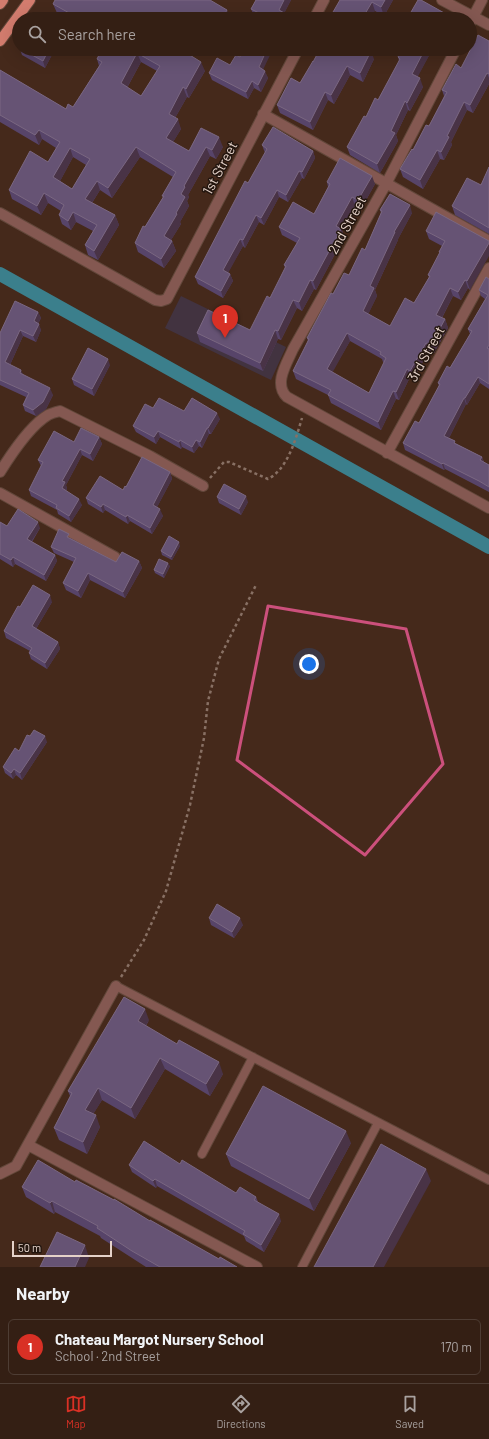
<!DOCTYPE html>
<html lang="en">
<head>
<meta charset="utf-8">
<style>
  :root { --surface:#341f14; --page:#3f2c22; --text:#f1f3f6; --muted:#a9a2a0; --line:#4e3d34; --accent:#d93025 }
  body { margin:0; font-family:Barlow,sans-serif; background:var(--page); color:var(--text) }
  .scale { position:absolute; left:12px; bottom:10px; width:100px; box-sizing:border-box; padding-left:4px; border:2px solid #e5d2c9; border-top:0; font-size:11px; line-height:14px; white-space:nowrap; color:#e5d2c9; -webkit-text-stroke:3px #23160f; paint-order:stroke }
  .you { position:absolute; left:309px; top:664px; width:14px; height:14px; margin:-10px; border:3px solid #fff; border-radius:50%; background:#1a73e8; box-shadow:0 0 0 6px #1a73e833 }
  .badge { display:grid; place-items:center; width:26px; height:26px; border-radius:50%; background:var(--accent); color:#fff; font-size:13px; font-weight:700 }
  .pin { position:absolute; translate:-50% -33px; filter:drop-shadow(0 1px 2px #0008) }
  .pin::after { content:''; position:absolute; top:21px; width:14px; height:12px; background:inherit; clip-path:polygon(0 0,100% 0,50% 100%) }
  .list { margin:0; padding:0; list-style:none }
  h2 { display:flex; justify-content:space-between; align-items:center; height:52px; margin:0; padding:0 16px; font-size:17px }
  h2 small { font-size:13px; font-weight:400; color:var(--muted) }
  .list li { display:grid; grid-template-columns:26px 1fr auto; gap:12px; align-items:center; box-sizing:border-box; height:56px; margin:0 8px 8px; padding:0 8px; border:1px solid var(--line); border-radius:6px }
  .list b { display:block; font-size:15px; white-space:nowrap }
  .list p { margin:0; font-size:13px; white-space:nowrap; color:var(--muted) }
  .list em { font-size:13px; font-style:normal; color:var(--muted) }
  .icon { flex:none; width:22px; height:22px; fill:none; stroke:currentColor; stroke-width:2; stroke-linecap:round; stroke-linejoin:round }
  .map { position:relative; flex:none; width:489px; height:1267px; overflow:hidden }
  .search { position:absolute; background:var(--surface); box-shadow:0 4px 16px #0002; left:12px; right:12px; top:12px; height:44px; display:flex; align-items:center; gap:10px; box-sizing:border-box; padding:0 14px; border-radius:22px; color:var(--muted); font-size:15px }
  .sheet { height:116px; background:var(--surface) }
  nav { display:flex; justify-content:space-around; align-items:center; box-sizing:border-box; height:56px; border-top:1px solid var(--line); background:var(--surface); font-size:11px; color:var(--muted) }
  nav a { display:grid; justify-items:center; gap:2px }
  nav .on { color:var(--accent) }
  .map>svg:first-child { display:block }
</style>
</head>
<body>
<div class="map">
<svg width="489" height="1267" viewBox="0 0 489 1267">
  <rect width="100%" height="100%" fill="#45291b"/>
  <path fill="#423340" d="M181,296L286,347L271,380L165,328Z"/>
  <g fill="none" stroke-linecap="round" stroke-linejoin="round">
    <path stroke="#3b7f8c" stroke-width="14" d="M0,274L489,547"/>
    <defs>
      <path id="lane" d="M116,986L489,1180
        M202,1154L253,1057
        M302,1267L378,1123"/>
      <path id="street" d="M442,0L489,25
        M314,19L324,0
        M470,23L482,0
        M456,49L386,184L293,349C287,363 273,384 287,397L489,508
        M263,114L489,241
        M0,213L155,300L161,301L167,299L298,49
        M387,453L489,268
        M0,472C10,456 31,425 48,415C52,413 56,412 60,411L150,456L203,486
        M0,493L115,557
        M28,1145L257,1267
        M0,1174L16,1166L116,986"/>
      <path id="primary" d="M0,4L3,0
        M0,41L30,0"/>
    </defs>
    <use href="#lane" stroke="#62473a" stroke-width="10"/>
    <use href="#street" stroke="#62473a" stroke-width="12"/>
    <use href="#primary" stroke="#62473a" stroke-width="12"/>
    <path stroke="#887064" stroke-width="2.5" stroke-dasharray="3 3" stroke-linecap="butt" d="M210,478L224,462H229L268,479C288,469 296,438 302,418
      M121,977L144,940L166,891L190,805L204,738L208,701L219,659L256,585"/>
    <use href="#lane" stroke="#845851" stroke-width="8"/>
    <use href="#street" stroke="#845851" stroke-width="10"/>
    <use href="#primary" stroke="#d37c6e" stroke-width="10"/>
  </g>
  <path fill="#574469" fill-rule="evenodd" d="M256,0H291L284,13L286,14L288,19H260L254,16L251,9Z
    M340,0H393L384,16L375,11Z
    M53,4L231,19H67L57,13Z
    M489,41V84L473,113L467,110L451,142L452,145L444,160L440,159L423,189L403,177L400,169L429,126L444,96L442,90L461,68Z
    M20,49H54V51L45,68L22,55Z
    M102,49H180L205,71L189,98L187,97L175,118L181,129L173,142L189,151L201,128L223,147L216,159L210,156L188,195L189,197L187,201L189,206L180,222L181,224L171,240L172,241L176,251L164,268L138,252L135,243L163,197L162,196L173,177L140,157L112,198L100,190L92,203L115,215L119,225L98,260L88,255L85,245L93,231L76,222L71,230L62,224L59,215L61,211L48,203L41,215L12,199L9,190L48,162L56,148L42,139L39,145L0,122V70L66,109L73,107L99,66L97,59ZM141,62L157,71L141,96L127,88ZM73,157L86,165L72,189L60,181Z
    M402,49H446L442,55L432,50L417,77L423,87L410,111L408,110L396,135L398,141L380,173L350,155L347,147L378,100L399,61L398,57Z
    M240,57L263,69L268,78L261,92L254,88L248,99L212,80L209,73L230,65Z
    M374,59L363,82L350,75L334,104L328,100L313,130L280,113L277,105L300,83L313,62Z
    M262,145L313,151L315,158L304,179L302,178L288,202L279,197L264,225L259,222L245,248L243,246L228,272L230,274L233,281L223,298L198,284L195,277L265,153Z
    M489,167V234L455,215L452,206L481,185Z
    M327,182L375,184L361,209L355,206L342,230L344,237L316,290L314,289L302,311L297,308L281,340L278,339L263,371L200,342L197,333L250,330L270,298L285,268L284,265L297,243L282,235L279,227L314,214L328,187Z
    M380,210L412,213L398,239V240L375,290L377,296L368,314L390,326L414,303L429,277L428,275L440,254L439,252L442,246L429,239L426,231L489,241L470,290L468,288L461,300L453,296L442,318L445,319L448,328L434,353L429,351L413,379L410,377L399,400L396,399L381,430L331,403L328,395L296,379L293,371L308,341L307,338L333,294L349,275L365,250L381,213ZM350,341L382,359L383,362L384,363L369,393L332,372Z
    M489,279V389L480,383L467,405L466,404L449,438L455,441V443L482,457L484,462L489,465V492L445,469L444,470L405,450L403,443L419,423L439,386L438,383L450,368L470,334L468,329L485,299L481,296L479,290Z
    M38,312L41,318L38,324L41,330L36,342L23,336L10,365L23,375L53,395L46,409L36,416L25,411L23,405L26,397L0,385V333Z
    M110,365L94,396L74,385L72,379Z
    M153,408L184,411L220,419L211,434H209L202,448L199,446L194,453L182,447L181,449L160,437L156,444L136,432L133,426Z
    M99,437L102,444L93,461L82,455L66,485L67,489L66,491L82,505L71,522L58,514L57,510L31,496L29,490L41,466L38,460Z
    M170,472L172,479L157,507L163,516L152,534L130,521L128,524L105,510L103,513L88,504L86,498L123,490L126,487Z
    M217,497L248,502L241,515L219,503Z
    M0,522L7,526L40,528L32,542L55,555L57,561L46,581L15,564L13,567L0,559Z
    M70,538L116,562L139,561L142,568L125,598L90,580L81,598L66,590L63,583L74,562L54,553L51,547Z
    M180,546L172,560L162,555L161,551Z
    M170,566L164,578L155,573L154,570Z
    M52,602L36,629L58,642L60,649L47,669L31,659L29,653L30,651L6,638L4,631L20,607Z
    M30,736L47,742L22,780L16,775L13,779L5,773L3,767L19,751Z
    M209,918L243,925L234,938L211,925Z
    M149,1020L146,1026L223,1074L210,1096L165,1069L135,1119L102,1100L93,1114L100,1127L87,1154L59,1140L54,1128L70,1096L68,1091Z
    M351,1143L314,1211L231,1166L226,1154Z
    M180,1164L236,1193L256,1197L258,1202L281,1221L264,1252L246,1241L244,1236L157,1186L156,1188L132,1172L129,1165Z
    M75,1182L150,1221L219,1259L237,1267H146L101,1238L100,1236L55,1212L54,1214L26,1197L22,1187Z"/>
  <path fill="#493346" d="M284,0H291L282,18L279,10Z
    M385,0H393L384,16L381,7Z
    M372,2L375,11L370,19H362Z
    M227,10L231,19H222Z
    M286,14L288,19H284V18Z
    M49,49H54V51L45,68L43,61Z
    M267,49H273L261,74L259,67Z
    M425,49H432V50L415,82L412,74Z
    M440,49H446L442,55Z
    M371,51L374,59L363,82L360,73Z
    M137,53L141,62L124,93L121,83Z
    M201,62L205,71L189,98L186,89Z
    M347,66L350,75L334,104L331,95Z
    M265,71L268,78L261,92L258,85Z
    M487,73L489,78V84L473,113L470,105Z
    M420,78L423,87L410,111L407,103Z
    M252,81L254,88L248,99L246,92Z
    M183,87L187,97L172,123L169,114Z
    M325,92L328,100L313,130L310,122Z
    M405,101L408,110L396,135L398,141L380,173L377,164L391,131Z
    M464,102L467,110L451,142L452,145L444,160L441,152L447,136Z
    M178,119L181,129L170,147L166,138Z
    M39,130L42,139L39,145L35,135Z
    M219,137L223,147L216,159L212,150Z
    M136,147L140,157L112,198L108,188Z
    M206,147L210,156L188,195L189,197L187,201L189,206L180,222L181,224L168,245L164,236L176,213L184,186Z
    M70,148L73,157L57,187L53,177Z
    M437,150L440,159L423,189L420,180Z
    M313,151L315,158L304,179L302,172Z
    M299,171L302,178L288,202L286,195Z
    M372,176L375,184L361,209L358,200Z
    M97,181L100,190L88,209L85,199Z
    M277,190L279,197L264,225L261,218Z
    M44,193L48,203L41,215L37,206Z
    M352,197L355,206L342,230L344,237L316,290L313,281L336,226Z
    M410,205L412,213L398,239V240L375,290L377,296L366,319L363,311L370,286L394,232Z
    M73,212L76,222L71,230L68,221Z
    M115,215L119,225L98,260L94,251Z
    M256,215L259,222L245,248L243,240Z
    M240,239L243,246L226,277L223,270Z
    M172,241L176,251L164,268L161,259Z
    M489,243V256L470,290L467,281Z
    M230,274L233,281L223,298L221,291Z
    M310,280L314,289L302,311L299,302Z
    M465,280L468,288L461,300L458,292Z
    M450,288L453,296L439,323L436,315Z
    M293,300L297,308L281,340L278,331Z
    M38,312L41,318L36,328L34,321Z
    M445,319L448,328L434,353L431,345Z
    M39,324L41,330L36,342L33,336Z
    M20,330L23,336L8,369L5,362Z
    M275,330L278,339L263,371L260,363Z
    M347,333L350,341L330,377L327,369Z
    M426,343L429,351L413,379L410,371Z
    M108,359L110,365L94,396L92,389Z
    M407,369L410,377L399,400L396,392Z
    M21,370L24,376L20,373Z
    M478,377L480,383L467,405L465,398Z
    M50,388L53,395L46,409L36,416L33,410Z
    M393,391L396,399L381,430L378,422Z
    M464,398L466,404L447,442L444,436Z
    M217,413L220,419L211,434L208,428Z
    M207,428L209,434L202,448L200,442Z
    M158,431L160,437L156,444L154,437Z
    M99,437L102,444L93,461L90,454Z
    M180,440L182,447L181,449L179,442Z
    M196,440L199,446L194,453L192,447Z
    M80,449L82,455L66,485L67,489L64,495L62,488V481Z
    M482,457L484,463L480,460Z
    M443,463L445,469L444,470L442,464Z
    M170,472L172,479L155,511L153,505Z
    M246,496L248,502L241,515L239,509Z
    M79,499L82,505L71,522L69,516Z
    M103,504L105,510L103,513L101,507Z
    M160,509L163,516L152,534L150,528Z
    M127,515L130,521L128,524L126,517Z
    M38,522L40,528L29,545L27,539Z
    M179,542L180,546L172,560L171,557Z
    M55,555L57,561L46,581L44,575Z
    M13,557L15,564L13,567L11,560Z
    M139,561L142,568L125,598L123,592Z
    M168,563L170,566L164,578L163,574Z
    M88,573L90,580L81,598L78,591Z
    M50,595L52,602L34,632L32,626Z
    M58,642L60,649L47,669L45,663Z
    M45,736L47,742L22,780L20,773Z
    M14,769L16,775L13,779L11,773Z
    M240,918L243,925L234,938L232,932Z
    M145,1009L149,1020L142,1032L138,1021Z
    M160,1058L165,1069L135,1119L131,1108Z
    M219,1062L223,1074L210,1096L206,1084Z
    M98,1088L102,1100L89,1121L85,1110Z
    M96,1115L100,1127L87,1154L83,1142Z
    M346,1131L351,1143L314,1211L309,1199Z
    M426,1169L431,1181L384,1267H373Z
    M155,1179L157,1186L156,1188L153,1181Z
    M52,1201L55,1212L54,1214L50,1203Z
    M279,1214L281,1221L264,1252L261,1245Z
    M85,1245L89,1258L85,1267H75Z"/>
  <path fill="#665374" stroke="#7a6781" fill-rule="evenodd" d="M55,0H210L227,10L222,19H184L182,18L181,19H80L53,4Z
    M256,0H284L279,10L286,14L284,18L285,19H261L263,15L251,9Z
    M340,0H385L381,7L372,2L362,19H329Z
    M418,0H421L455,19H407Z
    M478,35L489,41V74L487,73L470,105L464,102L447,136L449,137L441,152L437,150L420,180L400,169L412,149L413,150L426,125L429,126L447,92L442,90L456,64L461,68Z
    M21,49H49L43,61Z
    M102,49H180L201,62L186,89L183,87L169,114L178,119L166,138L189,151L201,128L219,137L212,150L206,147L184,186L185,187L181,194L185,197L176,213L177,214L164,236L172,241L161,259L135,243L143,226L145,227L164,196H162L176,172L136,147L108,188L97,181L85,199L115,215L94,251L85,245L97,225L73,212L68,221L59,215L64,205L44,193L37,206L9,190L30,151L48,162L60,142L39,130L35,135L0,115V70L66,109L68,104L73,107L102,62L97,59ZM137,53L160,66L141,96L121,83ZM70,148L90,159L72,189L53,177Z
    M244,49H267L259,67L265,71L258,85L252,81L246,92L209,73L217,58L230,65L236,55L240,57Z
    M320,49H368L371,51L360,73L347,66L331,95L325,92L310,122L277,105L291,78L300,83L313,61V62Z
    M402,49H425L412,74L420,78L407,103L405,101L391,131L395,133L377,164L347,147L364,116L366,117L375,98L378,100L400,59L398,57Z
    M273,127L313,151L302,172L299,171L286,195L277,190L261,218L256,215L243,240L240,239L223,270L230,274L221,291L195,277L245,181L248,183L267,149L262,145Z
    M340,158L372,176L358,200L352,197L336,226L341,229L313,281L310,280L299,302L293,300L278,331L275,330L260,363L197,333L208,310L250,330L267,296L270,298L286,266L284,265L300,238L279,227L293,202L314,214L330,184L327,182Z
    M489,167V228L452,206L467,178L481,185Z
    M390,194L410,205L394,232H395L370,286L374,288L363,311L390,326L405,298L414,303L430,276L428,275L440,252H439L445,241L426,231L436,212L489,241V243L467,281L465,280L458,292L450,288L436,315L445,319L431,345L426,343L410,371L407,369L396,392L393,391L378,422L328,395L331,390L293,371L309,339L307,338L331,293L333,294L344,273L349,275L362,248L365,250L382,211L380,210ZM347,333L381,352L380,354L386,358L369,393L327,369Z
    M486,277L489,279V345L487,348L489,349V384L478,377L465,398H464L444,436L455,441L454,443L482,457L480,460L489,465V487L479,481L443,463L442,464L403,443L415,421L419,423L440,384L438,383L447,366L450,368L472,331L468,329L488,295L479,290Z
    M15,301L38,312L34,321L39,324L33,336L20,330L5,362L21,370L20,373L50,388L43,402L33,410L23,405L29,393L0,380V333Z
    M88,348L108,359L92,389L72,379Z
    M159,398L184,411L192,398L217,413L208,428H207L200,442L196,440L192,447L180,440L179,442L158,431L154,437L133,426L145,404L153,408Z
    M81,428L99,437L90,454L80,449L62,481L65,482L62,488L79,499L69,516L56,508L57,505L29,490L43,462L38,460L54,431L74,442Z
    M142,457L170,472L153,505L160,509L150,528L127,515L126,517L103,504L101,507L86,498L100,476L123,490L125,486L126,487Z
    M224,484L246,496L239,509L217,497Z
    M18,509L38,522L27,539L55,555L44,575L13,557L11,560L0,554V522L7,526Z
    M59,529L69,534L67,537L116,562L122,552L139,561L123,592L88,573L78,591L63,583L76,558L51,547Z
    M169,536L179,542L171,557L161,551Z
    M159,559L168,563L163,574L154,570Z
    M33,585L50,595L32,626L58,642L45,663L29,653L32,648L4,631L18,606L20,607Z
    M34,730L45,736L20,773L14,769L11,773L3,767L15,748L19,751L27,735L30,736Z
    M217,904L240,918L232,932L209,918Z
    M124,997L145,1009L138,1021L177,1044L179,1040L219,1062L206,1084L160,1058L131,1108L98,1088L85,1110L96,1115L83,1142L54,1128L72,1093L68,1091Z
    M263,1086L346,1131L309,1199L226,1154Z
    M144,1141L180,1164L182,1160L236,1193L240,1187L256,1197L254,1200L279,1214L261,1245L243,1234L245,1231L155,1179L153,1181L129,1165Z
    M381,1144L426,1169L373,1267H314Z
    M38,1160L75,1182L76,1180L114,1200V1199L150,1221V1220L219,1259L220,1257L237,1267H160L132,1251L97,1228L98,1226L52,1201L50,1203L22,1187Z
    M57,1232L85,1245L75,1267H40Z"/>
  <path fill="none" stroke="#cc507c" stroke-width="3" stroke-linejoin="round" d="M268,606L406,629L443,764L365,855L237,760Z"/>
  <g text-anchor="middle" stroke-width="3" stroke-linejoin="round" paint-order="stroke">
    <g font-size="14" fill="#e5d2c9" stroke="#23160f">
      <text transform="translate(220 168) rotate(-62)" y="5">1st Street</text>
      <text transform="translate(347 225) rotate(-61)" y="5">2nd Street</text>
      <text transform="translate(426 354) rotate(-61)" y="5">3rd Street</text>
    </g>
  </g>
</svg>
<div class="scale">50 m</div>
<div class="you"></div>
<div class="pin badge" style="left:225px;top:338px">1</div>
<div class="search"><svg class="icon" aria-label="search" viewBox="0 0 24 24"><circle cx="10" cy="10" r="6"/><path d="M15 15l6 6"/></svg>Search here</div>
</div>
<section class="sheet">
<h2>Nearby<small></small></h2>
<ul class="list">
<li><span class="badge">1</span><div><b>Chateau Margot Nursery School</b><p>School · 2nd Street</p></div><em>170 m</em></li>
</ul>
</section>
<nav>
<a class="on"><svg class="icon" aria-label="map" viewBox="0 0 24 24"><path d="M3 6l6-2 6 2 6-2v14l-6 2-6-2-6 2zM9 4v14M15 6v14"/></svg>Map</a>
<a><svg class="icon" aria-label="directions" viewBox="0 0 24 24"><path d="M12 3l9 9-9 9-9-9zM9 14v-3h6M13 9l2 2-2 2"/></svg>Directions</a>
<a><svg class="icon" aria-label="saved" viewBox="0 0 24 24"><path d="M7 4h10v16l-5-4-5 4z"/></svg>Saved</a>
</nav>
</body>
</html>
